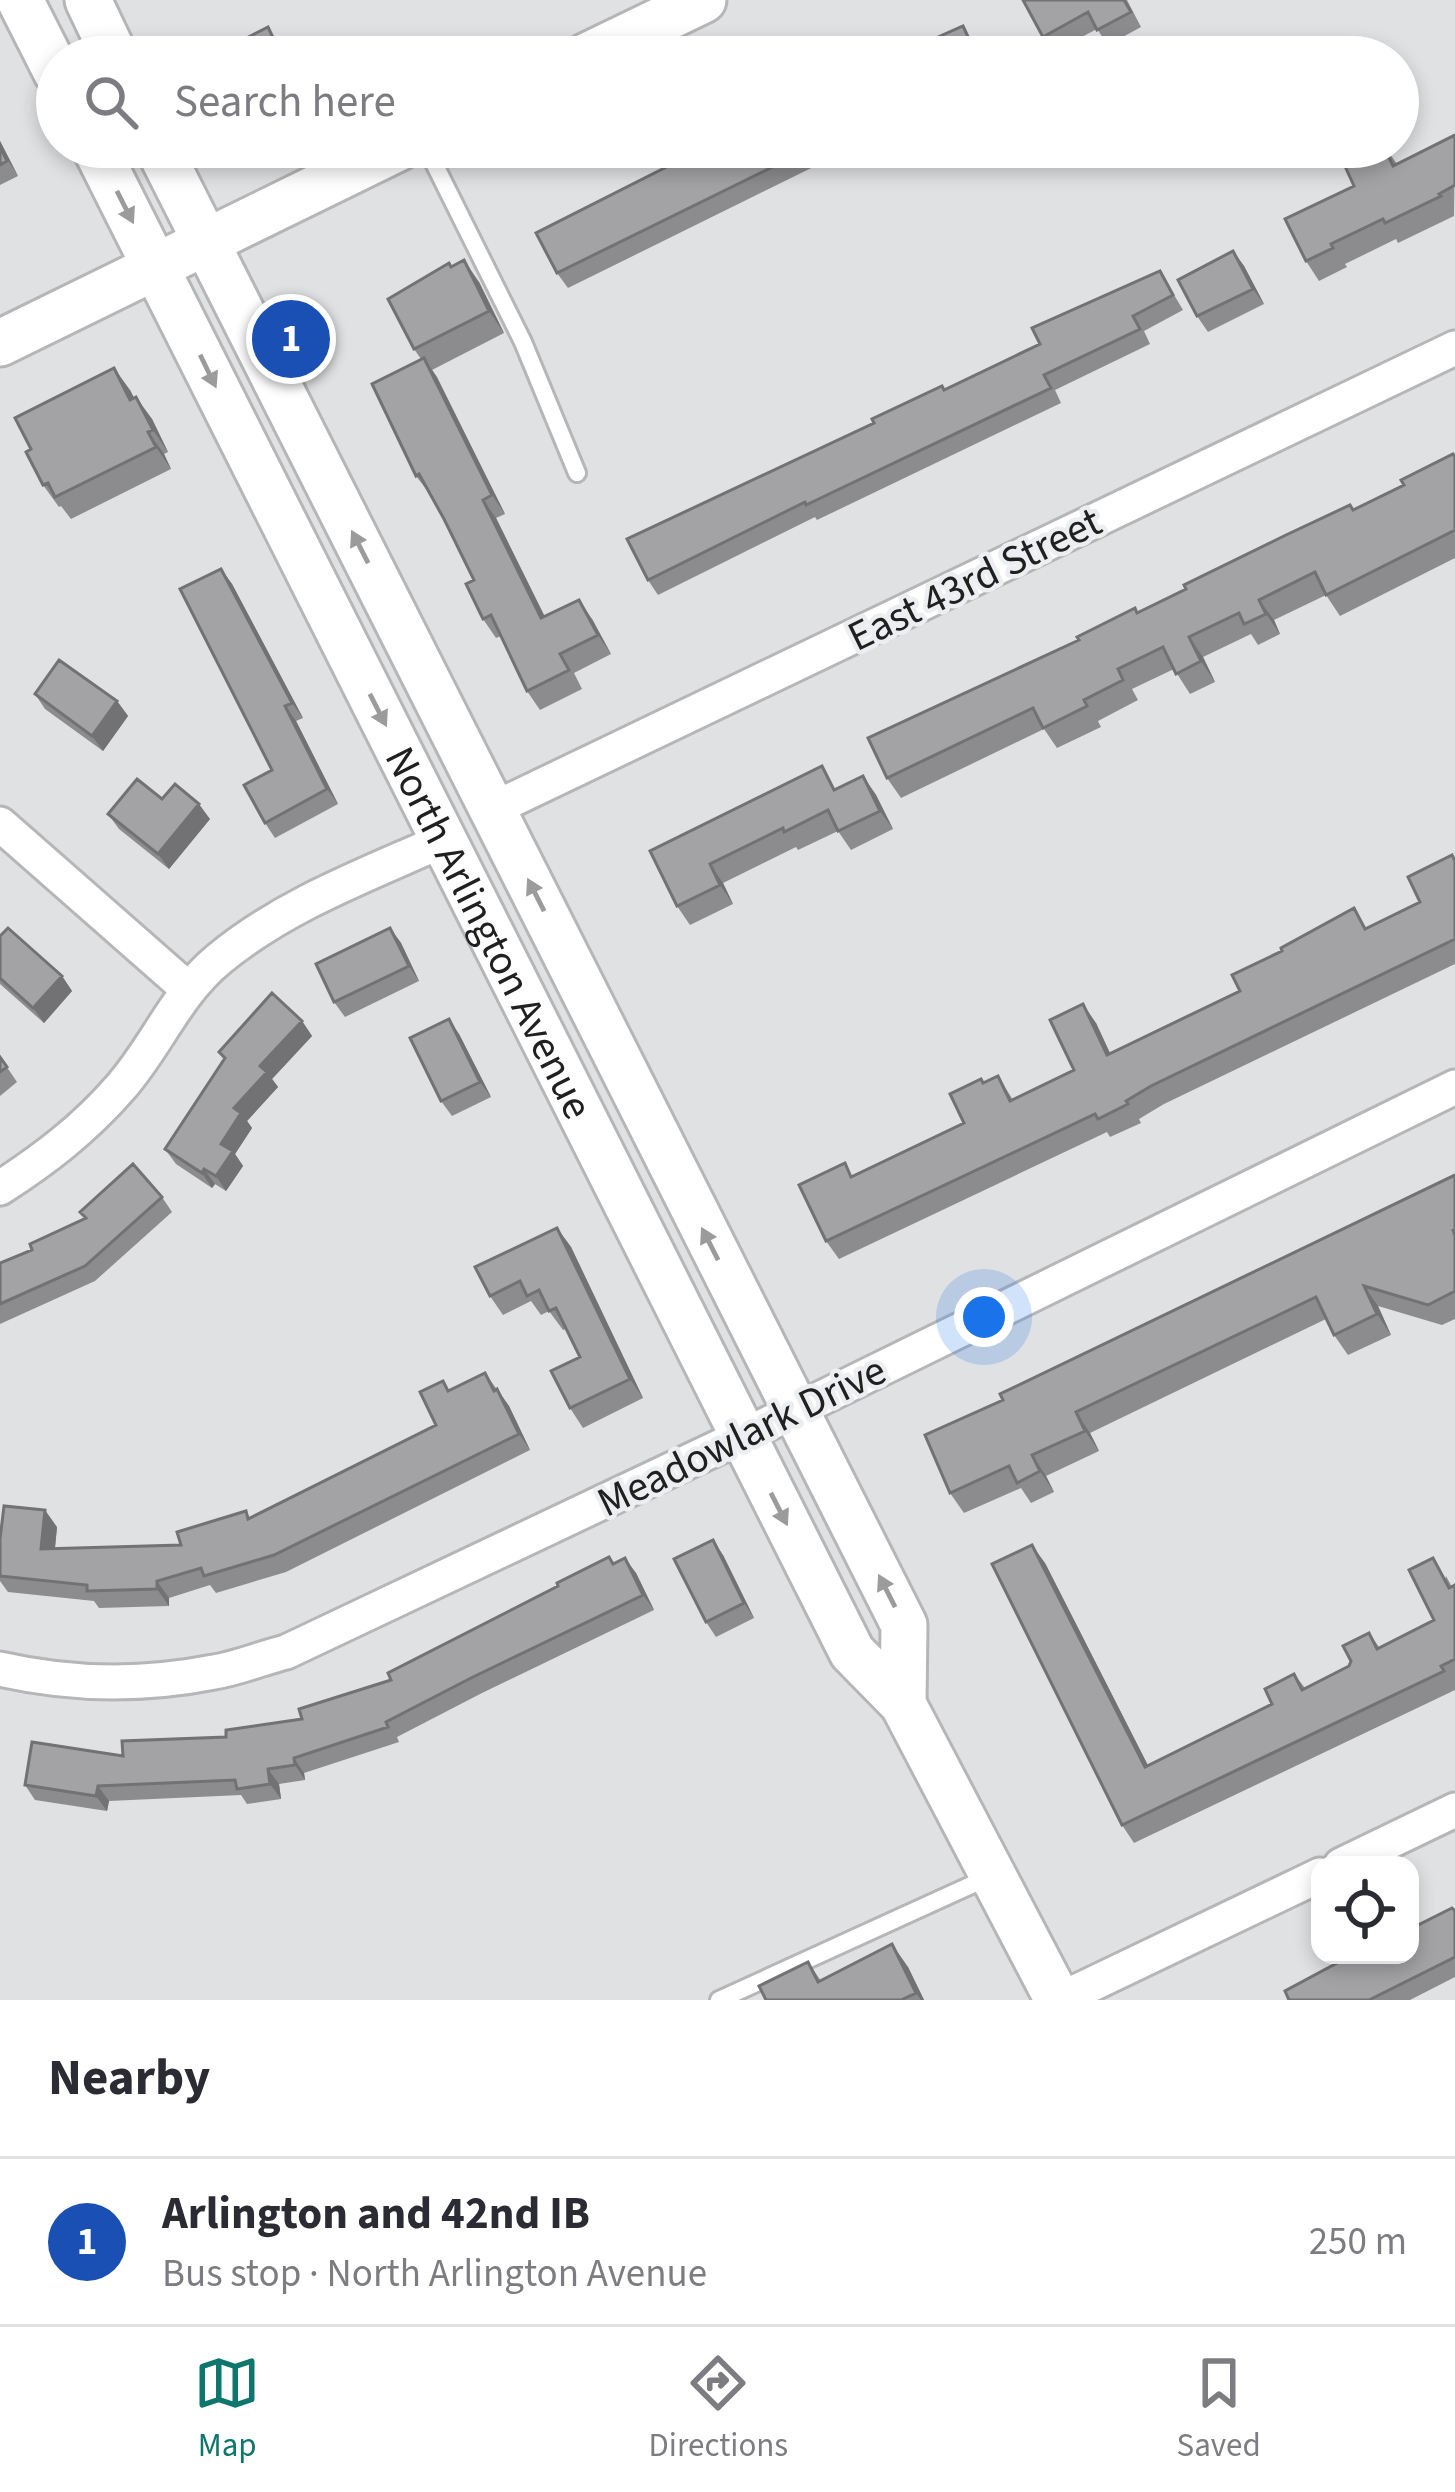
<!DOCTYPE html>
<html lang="en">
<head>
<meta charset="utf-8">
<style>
  :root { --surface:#fff; --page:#f7f7f7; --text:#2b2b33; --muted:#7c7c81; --line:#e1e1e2; --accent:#0f766e }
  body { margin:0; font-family:"Source Sans 3",sans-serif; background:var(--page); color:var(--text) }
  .controls { position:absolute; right:36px; bottom:36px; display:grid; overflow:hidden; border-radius:24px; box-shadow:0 6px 18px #0003 }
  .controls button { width:108px; height:108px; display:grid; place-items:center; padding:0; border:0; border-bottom:3px solid var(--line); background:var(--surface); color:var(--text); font:60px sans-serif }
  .you { position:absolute; left:984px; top:1317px; width:42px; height:42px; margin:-30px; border:9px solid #fff; border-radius:50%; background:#1a73e8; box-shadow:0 0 0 18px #1a73e833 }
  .badge { display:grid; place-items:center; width:78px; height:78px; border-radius:50%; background:var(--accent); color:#fff; font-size:39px; font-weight:700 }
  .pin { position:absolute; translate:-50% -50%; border:6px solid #fff; box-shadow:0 3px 12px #0006 }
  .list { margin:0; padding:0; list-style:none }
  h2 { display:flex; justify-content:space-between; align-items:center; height:156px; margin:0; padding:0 48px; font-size:51px }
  h2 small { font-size:39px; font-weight:400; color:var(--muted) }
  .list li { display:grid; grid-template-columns:78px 1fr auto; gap:36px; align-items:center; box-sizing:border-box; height:168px; padding:0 48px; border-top:3px solid var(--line) }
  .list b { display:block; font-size:45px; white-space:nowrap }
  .list p { margin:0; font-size:39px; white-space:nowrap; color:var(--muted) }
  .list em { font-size:39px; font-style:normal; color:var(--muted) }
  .icon { flex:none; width:66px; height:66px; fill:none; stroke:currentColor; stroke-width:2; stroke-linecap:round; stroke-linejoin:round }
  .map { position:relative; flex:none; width:1455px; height:2000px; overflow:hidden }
  .search { position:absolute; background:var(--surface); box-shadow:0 6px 18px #0003; left:36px; right:36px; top:36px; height:132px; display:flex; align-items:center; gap:30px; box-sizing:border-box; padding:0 42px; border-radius:66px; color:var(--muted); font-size:45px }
  .sheet { height:324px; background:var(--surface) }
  nav { display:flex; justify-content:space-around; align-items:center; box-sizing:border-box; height:168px; border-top:3px solid var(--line); background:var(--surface); font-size:33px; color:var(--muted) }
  nav a { display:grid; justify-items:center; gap:6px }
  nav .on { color:var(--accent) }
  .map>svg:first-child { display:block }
</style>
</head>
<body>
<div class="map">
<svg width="1455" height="2000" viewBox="0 0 1455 2000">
  <rect width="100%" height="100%" fill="#e0e1e3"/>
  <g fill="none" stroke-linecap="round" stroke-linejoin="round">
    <defs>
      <path id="lane" d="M426,147L523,342L577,473
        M719,2000L991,1876"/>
      <path id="street" d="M493,809L1455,348
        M0,824L189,990
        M0,1188C45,1159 84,1129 119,1089C156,1048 175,995 219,959C284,905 366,875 444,840
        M0,1669C70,1685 143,1686 214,1672C238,1668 262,1658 286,1652L795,1411L1455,1087
        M1341,1865L1455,1810
        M1059,2000L1320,1875"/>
      <g id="secondary">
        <path d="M20,0L57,73"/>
        <path d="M88,0L115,57"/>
        <path d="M585,57L703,0"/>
        <path id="s1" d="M95,147L852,1652L903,1704L1058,2000"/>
        <path d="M158,147L904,1625L903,1704"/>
        <path d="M0,343L400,147"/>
      </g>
    </defs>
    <use href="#lane" stroke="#b6b6b9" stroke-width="22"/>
    <use href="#street" stroke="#b6b6b9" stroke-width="39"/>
    <use href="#secondary" stroke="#b6b6b9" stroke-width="51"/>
    <use href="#lane" stroke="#fff" stroke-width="16"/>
    <use href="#street" stroke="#fff" stroke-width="33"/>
    <use href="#secondary" stroke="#fff" stroke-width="45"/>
  </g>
  <path fill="#8c8c8f" d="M1023,0H1127L1141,27L1108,45L1097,29L1053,52L1043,37Z
    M1455,135L1454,216L1398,243L1396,239L1345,264L1347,267L1319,281L1306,261L1354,186L1385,147L1397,164Z
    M0,141L18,176L0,185Z
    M706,147H854L568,288L557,273Z
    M1233,251L1244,266L1264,304L1208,332L1197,316Z
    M451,267L479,282L504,333L432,370L505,514L496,518L544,616L592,619L611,654L574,673L582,689L540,710L527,691L501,636L496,638L483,619L474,580L444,519L430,494L416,476L421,359L414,349Z
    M1160,271L1183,310L1144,331L1150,344L1055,390L1061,403L817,520L815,517L658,595L648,580L944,389L1040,344Z
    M130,390L134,398L152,419L168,452L164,454L171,469L71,519L61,506L59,507L43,485Z
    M1455,456V558L1340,616L1326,595L1274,620L1280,634L1258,645L1251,634L1203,657L1215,682L1190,694L1174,669L1132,689L1138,700L1098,721L1101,727L1057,748L1044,729L901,798L887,778L1138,613L1404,485Z
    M221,569L232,584L303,718L296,721L338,804L275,838L265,823L272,770Z
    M35,694L117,701L128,716L103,751L45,709Z
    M863,776L876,795L893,829L851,850L838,831L798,850L796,847L723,883L733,904L690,925L677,906L650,851L837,789Z
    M162,799L210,819L169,869L119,829L108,814Z
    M1455,859V964L1164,1104L1139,1119L1141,1123L1110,1137L1107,1132L839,1259L826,1241L854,1176L964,1123L984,1083L998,1076L1013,1100L1074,1070L1096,1023L1110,1053L1420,902Z
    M390,928L401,943L419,981L345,1017L334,1002Z
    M0,936L62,976L72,991L44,1023L0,984Z
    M302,1021L312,1036L272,1079L278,1087L247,1121L252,1128L235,1154L243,1166L226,1191L215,1184L212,1188L176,1164L165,1149L224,1060L219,1052Z
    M459,1034L491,1097L452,1116L441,1101Z
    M0,1057L17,1082L0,1096Z
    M1455,1175V1319L1442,1325L1378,1306L1391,1335L1348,1355L1334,1335L1326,1319L1090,1433L1099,1451L1046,1476L1054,1492L1031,1503L1021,1488L964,1513L950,1493L1003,1400Z
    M162,1197L172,1212L95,1281L0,1324V1263Z
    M557,1228L571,1247L643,1398L583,1428L570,1408L580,1357L566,1329L563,1330L549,1311L541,1315L531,1301L503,1315L490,1296Z
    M485,1373L509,1406L530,1450L286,1572L216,1593L210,1585L169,1598V1606L99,1608L94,1601L8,1592L0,1581V1539L57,1527L55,1549L181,1545L246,1511L250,1518L436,1425L450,1390Z
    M723,1555L754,1618L716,1637L706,1622Z
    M1045,1563L1148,1766L1272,1704L1294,1674L1305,1688L1349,1666L1369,1633L1379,1647L1434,1620L1446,1576L1452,1587L1455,1585V1690L1134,1843L1122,1825Z
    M614,1564L636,1573L654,1610L482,1693L397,1737L399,1742L304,1773L305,1780L279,1784L281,1799L247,1804L241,1795L109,1801L107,1811L35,1800L25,1785L123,1756L226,1737L302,1719L391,1680Z
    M1455,1911V1977L1410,2000H1289L1419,1925Z
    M808,1962L821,1981L908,1967L924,2000H766Z"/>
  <path fill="#727274" d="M0,141L18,176L0,147Z
    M1233,251L1244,266L1264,304L1253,289Z
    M464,260L479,282L504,333L489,311Z
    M424,358L437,377L505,514L492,495Z
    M114,368L130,390L146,422L130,400Z
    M136,397L152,419L168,452L153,430Z
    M148,432L164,454L171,469L156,447Z
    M483,500L496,518L555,637L541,618Z
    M221,569L232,584L303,718L292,703Z
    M579,600L592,619L611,654L598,635Z
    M1259,600L1274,620L1280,634L1266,614Z
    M1189,637L1203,657L1215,682L1201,661Z
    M117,701L128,716L103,751L92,736Z
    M285,706L296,721L338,804L327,789Z
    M863,776L876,795L893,829L880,811Z
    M199,804L210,819L169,869L158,854Z
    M710,864L723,883L733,904L720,885Z
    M390,928L401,943L419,981L409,966Z
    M62,976L72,991L44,1023L33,1008Z
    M1083,1004L1096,1023L1119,1073L1107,1055Z
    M449,1019L459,1034L491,1097L480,1082Z
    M302,1021L312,1036L272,1079L278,1087L247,1121L252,1128L235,1154L243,1166L226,1191L216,1176L221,1144L234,1108L260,1066Z
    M204,1169L215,1184L212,1188L202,1173Z
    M557,1228L571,1247L643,1398L630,1379Z
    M1364,1286L1378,1306L1391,1335L1377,1314Z
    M497,1389L509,1406L530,1450L519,1434Z
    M1076,1412L1090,1433L1099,1451L1085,1431Z
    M1032,1455L1046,1476L1054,1492L1040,1471Z
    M45,1510L57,1527L53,1566L41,1549Z
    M713,1540L723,1555L754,1618L744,1603Z
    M1032,1545L1045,1563L1158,1785L1145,1767Z
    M625,1558L636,1573L654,1610L643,1595Z
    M157,1581L169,1598V1606L157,1589Z
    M294,1758L304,1773L305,1780L295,1765Z
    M268,1769L279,1784L281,1799L270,1784Z
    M98,1786L109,1801L107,1811L96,1796Z
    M892,1944L908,1967L924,2000H921L916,1993Z"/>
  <path fill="#a3a3a6" stroke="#727274" stroke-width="3" d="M1023,0H1124L1131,12L1097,30L1088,12L1043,37Z
    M963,26L975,52L1003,38L1012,57H893Z
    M268,27L282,57H216L215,54Z
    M1455,135V185L1439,194L1441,196L1385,223L1383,219L1331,244L1333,248L1306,261L1285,219L1354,186L1344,164L1379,147H1384L1393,166Z
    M0,147L7,161L0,165Z
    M706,147H813L557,273L536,233Z
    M1233,251L1253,289L1197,316L1178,280Z
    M464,260L489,311L414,349L388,299L449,263L451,267Z
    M1160,271L1173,295L1133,316L1140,329L1044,375L1051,388L806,505L805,502L648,580L627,539L874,423L872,419L942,386L944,390L1040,344L1032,328Z
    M424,358L492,495L483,500L541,618L579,600L598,635L560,654L569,670L527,691L491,615L483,619L466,584L474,580L444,519L419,474L416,476L372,384Z
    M114,368L130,400L136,397L153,430L148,432L156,447L55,497L48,483L43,485L26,452L31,449L15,418Z
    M1453,454L1455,457V530L1326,595L1315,572L1259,600L1266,614L1244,624L1239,613L1189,637L1201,661L1176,674L1163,647L1118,669L1123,680L1084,700L1087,706L1043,728L1033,708L887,778L868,738L1079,640L1077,637L1135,608L1137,613L1186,589L1184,585L1286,535L1350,505L1353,510L1404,485L1401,480Z
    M221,569L292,703L285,706L327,789L265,823L244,785L272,770L180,589Z
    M59,660L117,701L92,736L35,694Z
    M822,766L834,790L863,776L880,811L838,831L828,810L784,832L783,828L710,864L720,885L677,906L650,851Z
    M137,779L162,799L175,784L199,804L158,854L108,814Z
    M1452,855L1455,861V939L1151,1086L1126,1101L1128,1104L1098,1119L1095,1114L826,1241L799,1185L845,1163L851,1177L964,1123L950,1094L981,1079L983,1083L998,1076L1010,1101L1074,1070L1050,1020L1083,1004L1107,1055L1240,991L1232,975L1282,951L1281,948L1354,908L1365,929L1420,902L1408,877Z
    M8,928L62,976L33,1008L0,978V936Z
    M390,928L409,966L334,1002L316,964Z
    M272,993L302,1021L260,1066L267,1072L234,1108L241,1113L221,1144L233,1151L216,1176L204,1169L202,1173L165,1149L225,1058L219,1052Z
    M449,1019L480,1082L441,1101L410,1038Z
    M0,1057L7,1067L0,1072Z
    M133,1164L162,1197L85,1266L0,1304V1263L32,1250L30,1244L86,1218L80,1212Z
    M1455,1175V1229L1453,1230L1455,1236V1291L1428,1305L1364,1286L1377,1314L1334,1335L1316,1297L1076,1412L1085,1431L1032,1455L1040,1471L1017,1483L1009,1466L950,1493L925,1435L1003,1400L1000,1394Z
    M557,1228L630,1379L570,1408L551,1371L580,1357L556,1308L549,1311L539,1290L527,1296L520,1281L490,1296L475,1267Z
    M485,1373L494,1391L497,1389L519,1434L274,1555L204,1576L201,1568L157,1581V1589L87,1591V1585L0,1576V1539L4,1506L45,1510L41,1549L181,1545L177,1532L246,1511L248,1519L436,1425L420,1392L443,1381L448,1391Z
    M713,1540L744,1603L706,1622L674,1559Z
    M1032,1545L1145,1767L1272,1704L1265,1689L1294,1674L1302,1690L1349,1666L1351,1661L1343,1646L1369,1633L1377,1649L1434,1620L1409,1570L1433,1558L1449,1588L1455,1585V1659L1441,1666L1444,1671L1122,1825L992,1564Z
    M609,1557L613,1564L625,1558L643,1595L471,1678L386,1722L388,1727L294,1758L295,1765L268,1769L270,1784L237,1789L235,1780L98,1786L96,1796L25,1785L32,1742L123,1756L122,1741L226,1737V1730L302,1719L299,1709L391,1680L388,1673L558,1586L557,1583Z
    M1452,1908L1455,1911V1957L1369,2000H1289L1285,1991L1352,1955H1410V1924L1416,1921L1418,1925Z
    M892,1944L916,1993L901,2000H766L759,1986L808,1962L818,1982Z"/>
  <defs><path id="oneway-solid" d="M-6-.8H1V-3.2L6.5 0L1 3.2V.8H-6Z" transform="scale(3)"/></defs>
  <g fill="#9b9b9b">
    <use href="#oneway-solid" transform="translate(125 207) rotate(63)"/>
    <use href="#oneway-solid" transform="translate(208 371) rotate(64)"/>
    <use href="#oneway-solid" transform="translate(360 547) rotate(-117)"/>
    <use href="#oneway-solid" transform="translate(378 710) rotate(63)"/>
    <use href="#oneway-solid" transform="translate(536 895) rotate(-117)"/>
    <use href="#oneway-solid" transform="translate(710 1244) rotate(-117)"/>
    <use href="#oneway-solid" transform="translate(779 1509) rotate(63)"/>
    <use href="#oneway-solid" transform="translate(887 1591) rotate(-117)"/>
  </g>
  <g text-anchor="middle" stroke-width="9" stroke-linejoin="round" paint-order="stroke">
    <g font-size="42" fill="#202021" stroke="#edeef1">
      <text transform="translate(974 578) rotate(-26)" y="15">East 43rd Street</text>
      <text dy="15" stroke="none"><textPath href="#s1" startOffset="879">North Arlington Avenue</textPath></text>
      <text transform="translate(741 1435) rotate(-26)" y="15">Meadowlark Drive</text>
    </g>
  </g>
</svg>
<div class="controls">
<button><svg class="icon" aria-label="locate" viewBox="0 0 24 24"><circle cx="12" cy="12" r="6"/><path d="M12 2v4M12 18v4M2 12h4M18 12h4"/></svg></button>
</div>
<div class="you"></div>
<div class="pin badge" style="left:291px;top:339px;background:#1a4fb4">1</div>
<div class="search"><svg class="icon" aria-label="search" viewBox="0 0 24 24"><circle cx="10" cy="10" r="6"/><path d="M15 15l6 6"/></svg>Search here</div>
</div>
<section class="sheet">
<h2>Nearby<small></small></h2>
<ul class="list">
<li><span class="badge" style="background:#1a4fb4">1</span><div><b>Arlington and 42nd IB</b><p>Bus stop · North Arlington Avenue</p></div><em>250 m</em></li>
</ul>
</section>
<nav>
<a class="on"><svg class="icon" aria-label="map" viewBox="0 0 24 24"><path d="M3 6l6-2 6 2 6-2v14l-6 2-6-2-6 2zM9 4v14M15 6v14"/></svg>Map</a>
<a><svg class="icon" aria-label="directions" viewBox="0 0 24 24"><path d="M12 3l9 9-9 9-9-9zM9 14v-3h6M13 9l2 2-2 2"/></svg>Directions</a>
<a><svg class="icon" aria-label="saved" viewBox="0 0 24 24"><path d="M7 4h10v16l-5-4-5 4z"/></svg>Saved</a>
</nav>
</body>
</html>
